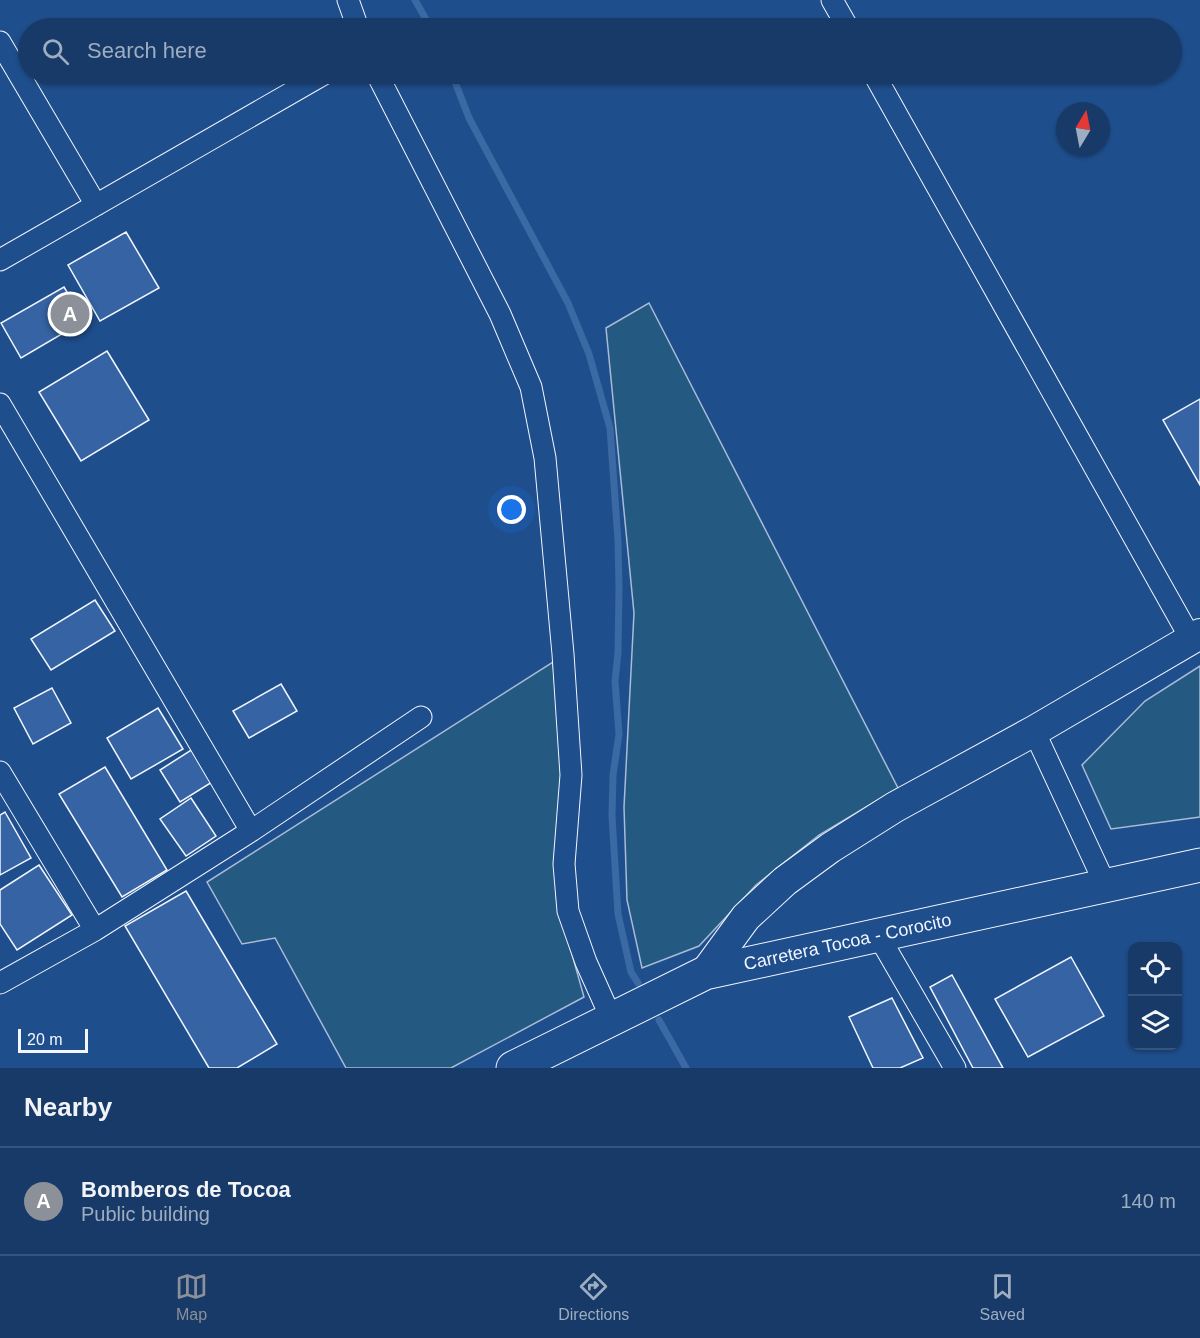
<!DOCTYPE html>
<html lang="en">
<head>
<meta charset="utf-8">
<style>
  :root { --surface:#173a69; --page:#244571; --text:#f1f3f6; --muted:#9eadc0; --line:#36547d; --accent:#8c9099 }
  body { margin:0; font-family:Arial,sans-serif; background:var(--page); color:var(--text) }
  .controls { position:absolute; right:18px; bottom:18px; display:grid; overflow:hidden; border-radius:12px; box-shadow:0 2px 4px #0004 }
  .controls button { width:54px; height:54px; display:grid; place-items:center; padding:0; border:0; border-bottom:2px solid var(--line); background:var(--surface); color:var(--text); font:30px sans-serif }
  .compass { position:absolute; left:1056px; top:102px; width:54px; height:54px; border-radius:50%; background:var(--surface); box-shadow:0 2px 4px #0004; rotate:10deg }
  .scale { position:absolute; left:18px; bottom:15px; width:70px; box-sizing:border-box; padding-left:6px; border:3px solid #f2f6ff; border-top:0; font-size:16px; line-height:21px; white-space:nowrap; color:#f2f6ff; -webkit-text-stroke:4px #1f4e8c; paint-order:stroke }
  .you { position:absolute; left:512px; top:510px; width:21px; height:21px; margin:-15px; border:4px solid #fff; border-radius:50%; background:#1a73e8; box-shadow:0 0 0 9px #1a73e833 }
  .badge { display:grid; place-items:center; width:39px; height:39px; border-radius:50%; background:var(--accent); color:#fff; font-size:20px; font-weight:700 }
  .pin { position:absolute; translate:-50% -50%; border:3px solid #fff; box-shadow:0 2px 6px #0006 }
  .list { margin:0; padding:0; list-style:none }
  h2 { display:flex; justify-content:space-between; align-items:center; height:78px; margin:0; padding:0 24px; font-size:26px }
  h2 small { font-size:20px; font-weight:400; color:var(--muted) }
  .list li { display:grid; grid-template-columns:39px 1fr auto; gap:18px; align-items:center; box-sizing:border-box; height:108px; padding:0 24px; border-top:2px solid var(--line) }
  .list b { display:block; font-size:22px; white-space:nowrap }
  .list p { margin:0; font-size:20px; white-space:nowrap; color:var(--muted) }
  .list em { font-size:20px; font-style:normal; color:var(--muted) }
  .icon { flex:none; width:33px; height:33px; fill:none; stroke:currentColor; stroke-width:2; stroke-linecap:round; stroke-linejoin:round }
  .map { position:relative; flex:none; width:1200px; height:1068px; overflow:hidden }
  .search { position:absolute; background:var(--surface); box-shadow:0 2px 4px #0004; left:18px; right:18px; top:18px; height:66px; display:flex; align-items:center; gap:15px; box-sizing:border-box; padding:0 21px; border-radius:33px; color:var(--muted); font-size:22px }
  .sheet { height:186px; background:var(--surface) }
  nav { display:flex; justify-content:space-around; align-items:center; box-sizing:border-box; height:84px; border-top:2px solid var(--line); background:var(--surface); font-size:16px; color:var(--muted) }
  nav a { display:grid; justify-items:center; gap:3px }
  nav .on { color:var(--accent) }
  .map>svg:first-child { display:block }
</style>
</head>
<body>
<div class="map">
<svg width="1200" height="1068" viewBox="0 0 1200 1068">
  <rect width="100%" height="100%" fill="#1f4e8c"/>
  <path fill="#245a82" stroke="#a8bbd7" stroke-width="1.5" d="M649,303L898,788L819,835L756,885L699,946L642,968L627,900L624,807L634,613L606,328Z
    M553,662L562,777L559,908L584,997L451,1068H346L275,938L242,944L207,882Z
    M1200,666V817L1111,829L1082,765L1145,701Z"/>
  <g fill="none" stroke-linecap="round" stroke-linejoin="round">
    <path stroke="#3b69a3" stroke-width="7" d="M415,0L431,28
      M452,74L469,118L568,303L589,354L610,428L618,541L619,588L618,653L615,681L619,734L613,775L612,816L618,914L631,972L638,983
      M659,1020L686,1068"/>
  </g>
  <path fill="#3563a3" stroke="#f2f6ff" stroke-width="1.5" d="M126,232L159,288L100,321L68,265Z
    M64,287L84,321L21,358L1,323Z
    M107,351L149,420L81,461L39,392Z
    M1200,399V485L1163,420Z
    M95,600L115,631L51,670L31,639Z
    M281,684L297,711L249,738L233,711Z
    M52,688L71,723L33,744L14,708Z
    M158,708L183,749L131,779L107,738Z
    M196,747L217,779L180,802L160,770Z
    M105,767L167,870L122,897L59,794Z
    M191,798L216,836L186,856L160,819Z
    M5,812L31,858L0,875V815Z
    M39,865L72,915L17,950L0,924V890Z
    M186,891L277,1044L237,1068H209L125,926Z
    M1071,957L1104,1016L1028,1057L995,999Z
    M952,975L1003,1068H973L930,987Z
    M892,998L923,1058L900,1068H873L849,1017Z"/>
  <g fill="none" stroke-linecap="round" stroke-linejoin="round">
    <defs>
      <path id="street" d="M348,0L358,28
        M832,0L848,28
        M0,42L96,205
        M377,74L500,314L531,387L545,458L563,654L571,775L564,864L568,911L586,962L612,1020
        M874,74L1191,639
        M0,260L324,74
        M0,404L251,831
        M1034,731L1106,886
        M0,772L95,930
        M878,935L955,1068
        M0,983L95,930L251,831L421,717"/>
      <path id="secondary" d="M705,973L746,917L785,881L830,848L895,807L1034,731L1200,634"/>
      <g id="primary">
        <path id="s1" d="M513,1068L705,973L1200,865"/>
      </g>
    </defs>
    <use href="#street" stroke="#f2f6ff" stroke-width="23"/>
    <use href="#secondary" stroke="#f2f6ff" stroke-width="32"/>
    <use href="#primary" stroke="#f2f6ff" stroke-width="35"/>
    <use href="#street" stroke="#1f4e8c" stroke-width="21"/>
    <use href="#secondary" stroke="#1f4e8c" stroke-width="30"/>
    <use href="#primary" stroke="#1f4e8c" stroke-width="33"/>
  </g>
  <g text-anchor="middle" stroke-width="4.5" stroke-linejoin="round" paint-order="stroke">
    <g font-size="18" fill="#f2f6ff" stroke="#1f4e8c">
      <text dy="6" stroke="none"><textPath href="#s1" startOffset="360">Carretera Tocoa - Corocito</textPath></text>
    </g>
  </g>
</svg>
<div class="controls">
<button><svg class="icon" aria-label="locate" viewBox="0 0 24 24"><circle cx="12" cy="12" r="6"/><path d="M12 2v4M12 18v4M2 12h4M18 12h4"/></svg></button>
<button><svg class="icon" aria-label="layers" viewBox="0 0 24 24"><path d="M12 4l9 5-9 5-9-5zM3 14l9 5 9-5"/></svg></button>
</div>
<svg class="compass" viewBox="-18 -18 36 36"><path d="M0-13l5 13h-10z" fill="#e53935"/><path d="M0 13l5-13h-10z" fill="#9eadc0"/></svg>
<div class="scale">20 m</div>
<div class="you"></div>
<div class="pin badge" style="left:70px;top:314px">A</div>
<div class="search"><svg class="icon" aria-label="search" viewBox="0 0 24 24"><circle cx="10" cy="10" r="6"/><path d="M15 15l6 6"/></svg>Search here</div>
</div>
<section class="sheet">
<h2>Nearby<small></small></h2>
<ul class="list">
<li><span class="badge">A</span><div><b>Bomberos de Tocoa</b><p>Public building</p></div><em>140 m</em></li>
</ul>
</section>
<nav>
<a class="on"><svg class="icon" aria-label="map" viewBox="0 0 24 24"><path d="M3 6l6-2 6 2 6-2v14l-6 2-6-2-6 2zM9 4v14M15 6v14"/></svg>Map</a>
<a><svg class="icon" aria-label="directions" viewBox="0 0 24 24"><path d="M12 3l9 9-9 9-9-9zM9 14v-3h6M13 9l2 2-2 2"/></svg>Directions</a>
<a><svg class="icon" aria-label="saved" viewBox="0 0 24 24"><path d="M7 4h10v16l-5-4-5 4z"/></svg>Saved</a>
</nav>
</body>
</html>
